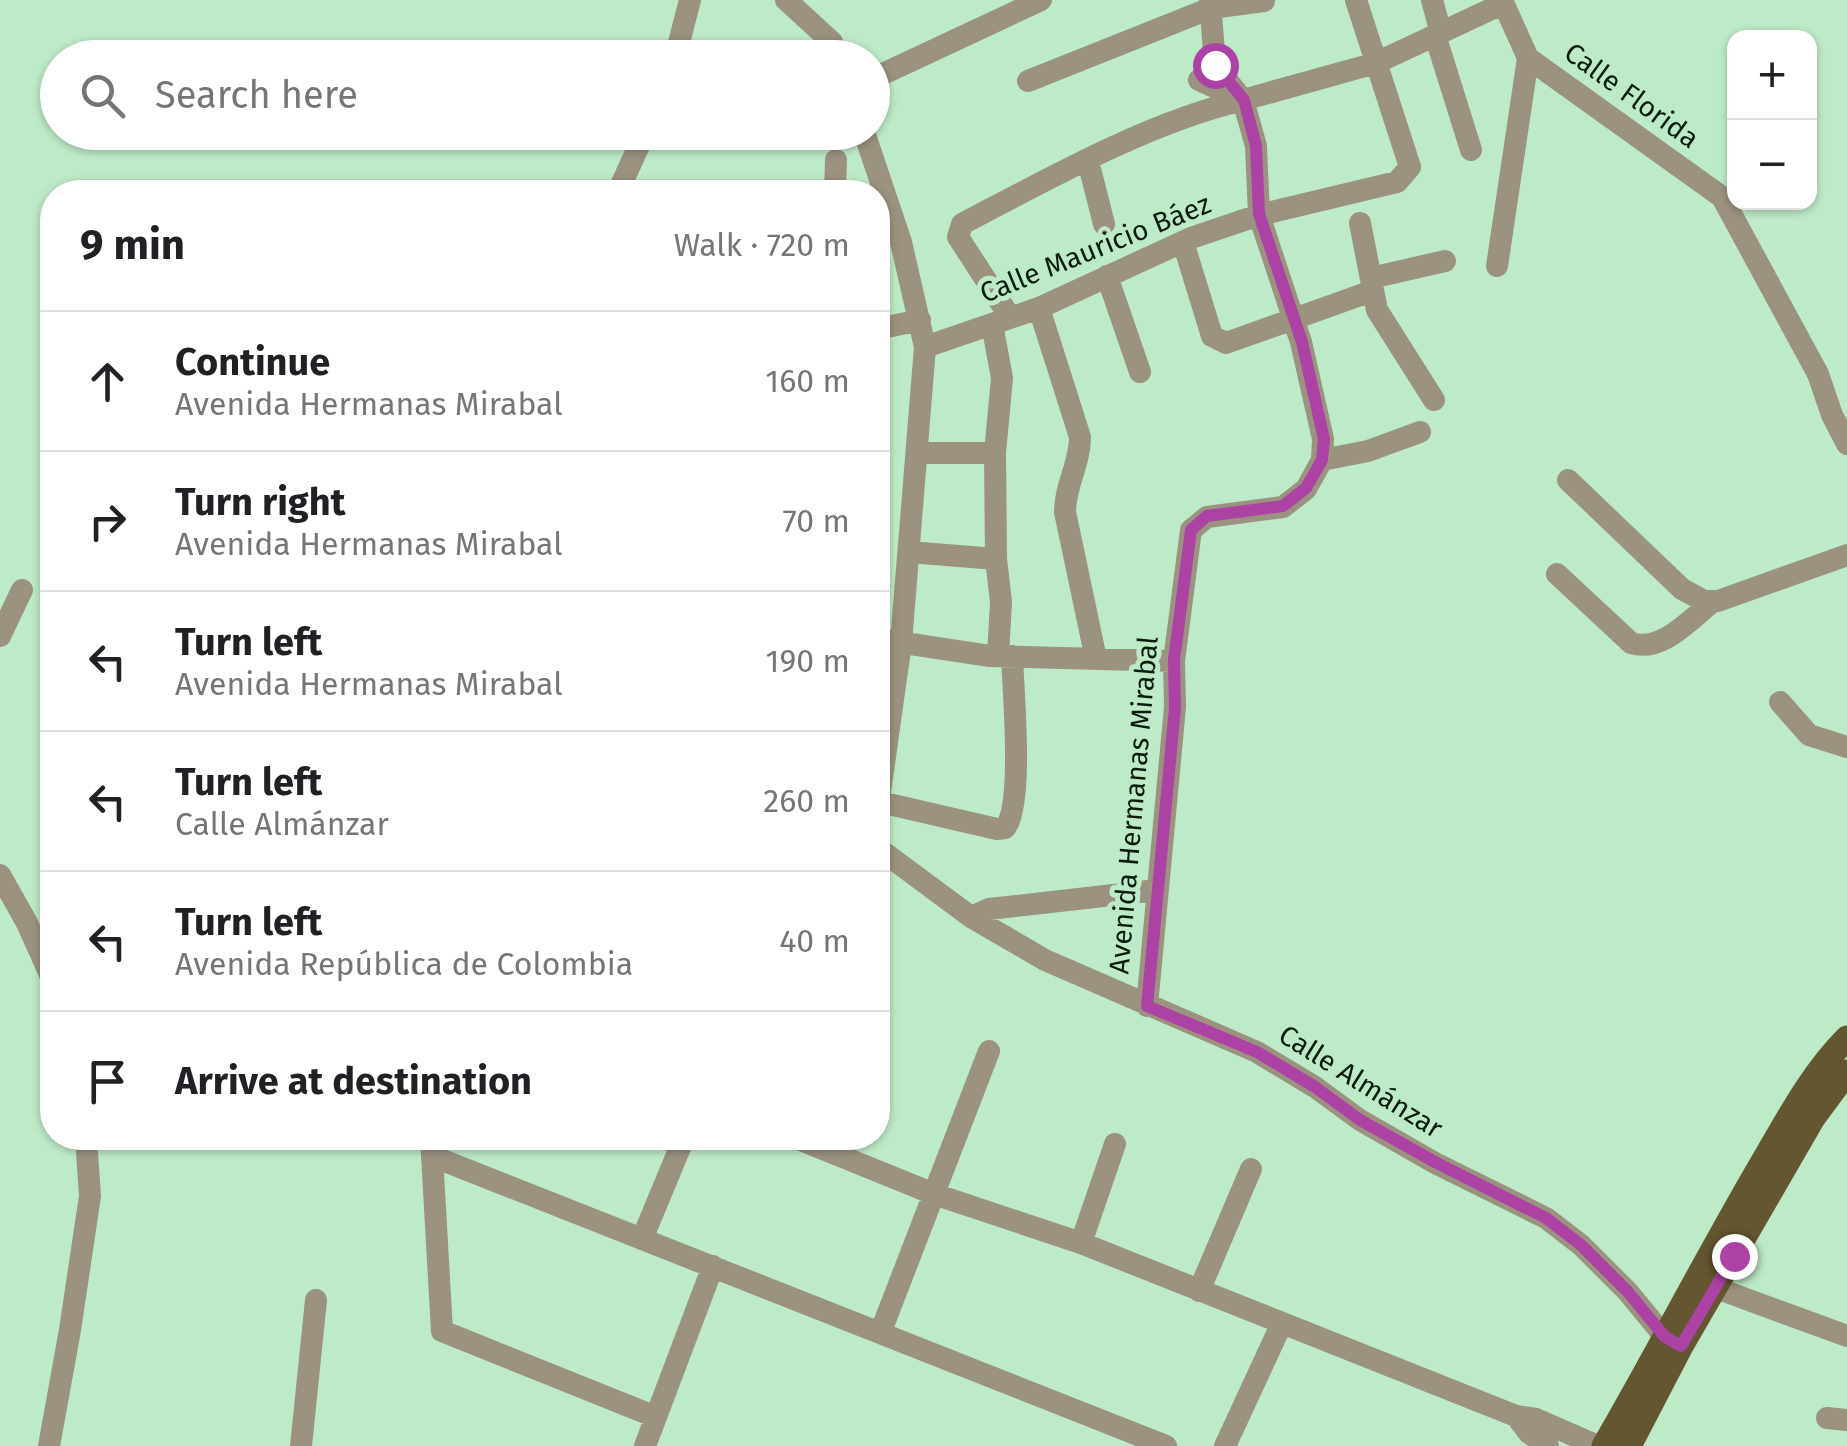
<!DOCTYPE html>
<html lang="en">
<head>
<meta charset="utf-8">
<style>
  :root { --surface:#fff; --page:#f2f2f2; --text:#202124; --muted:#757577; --line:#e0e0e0 }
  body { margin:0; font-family:"Fira Sans",sans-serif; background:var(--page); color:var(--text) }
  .controls { position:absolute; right:30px; top:30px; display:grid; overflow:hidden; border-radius:20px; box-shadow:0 2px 8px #0004 }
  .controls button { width:90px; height:90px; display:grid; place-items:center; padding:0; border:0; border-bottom:2px solid var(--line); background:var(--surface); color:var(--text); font:50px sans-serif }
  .stop { position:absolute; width:30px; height:30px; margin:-22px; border:8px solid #ac42a4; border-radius:50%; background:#fff }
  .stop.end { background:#ac42a4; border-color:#fff; box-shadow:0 2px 10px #0008 }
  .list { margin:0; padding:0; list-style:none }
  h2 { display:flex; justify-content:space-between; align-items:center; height:130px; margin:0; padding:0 40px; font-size:42px }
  h2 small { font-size:32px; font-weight:400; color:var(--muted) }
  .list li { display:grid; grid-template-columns:65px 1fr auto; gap:30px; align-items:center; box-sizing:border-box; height:140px; padding:0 40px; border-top:2px solid var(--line) }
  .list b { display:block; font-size:38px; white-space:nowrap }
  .list p { margin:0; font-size:32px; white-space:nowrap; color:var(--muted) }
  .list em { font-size:32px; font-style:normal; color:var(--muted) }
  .icon { flex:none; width:55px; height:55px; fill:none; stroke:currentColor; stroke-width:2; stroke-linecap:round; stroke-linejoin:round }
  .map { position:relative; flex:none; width:1847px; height:1446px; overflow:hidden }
  .search { position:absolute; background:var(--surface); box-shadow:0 2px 8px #0004; left:40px; top:40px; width:850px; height:110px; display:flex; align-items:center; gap:25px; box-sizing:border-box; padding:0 35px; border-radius:55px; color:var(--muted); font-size:38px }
  .panel { position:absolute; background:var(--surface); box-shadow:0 2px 8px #0004; left:40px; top:180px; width:850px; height:970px; border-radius:40px }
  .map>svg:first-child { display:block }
</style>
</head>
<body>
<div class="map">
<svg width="1847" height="1446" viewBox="0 0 1847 1446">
  <rect width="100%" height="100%" fill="#beebc7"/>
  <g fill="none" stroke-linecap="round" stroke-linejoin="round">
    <path stroke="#9b937f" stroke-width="22" d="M786,0L832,42L837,58
      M1432,0L1441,33
      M1502,0L1528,58L1722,197L1818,374L1832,415L1847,444
      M1435,35L1471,150
      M675,58L690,0
      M872,79L1041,0
      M1199,80L1243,100L1376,63L1502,4
      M1028,81L1211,8L1264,1
      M864,132L901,242L925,347L901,643L878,806
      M1088,161L1104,224
      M618,192L645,132
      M835,192L836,160
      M1360,223L1377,310L1434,400
      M1183,242L1212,336L1226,343L1372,291
      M1497,266L1528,58
      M1107,276L1140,372
      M1371,278L1445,261
      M1039,308L1080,437C1080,464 1065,485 1065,512L1096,659
      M1010,317L958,237L962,224C1048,179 1149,122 1243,100
      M992,324L1002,378L995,453L996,559L1001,602L998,656
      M878,329L920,320
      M925,347L1039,308L1191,238L1259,215L1397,182L1410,167L1356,0
      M918,453H995
      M1322,460L1368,451L1420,432
      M1568,480L1682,589L1704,601H1718L1847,555
      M909,552L996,559
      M1557,574L1631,643C1661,653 1690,620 1712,602
      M0,636L22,590
      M878,639L990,656L1174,661
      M1780,702L1809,735L1847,747
      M880,802L997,829L1005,828C1024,805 1013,690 1012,656
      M878,848L971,917L1045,960L1257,1052L1315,1087L1360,1120L1435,1163L1546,1218L1581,1245L1628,1292L1665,1337L1679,1345
      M0,875L27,923L52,979
      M971,917L989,909L1157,890
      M1147,1006L1175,707L1174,661L1191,530L1207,517L1283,507L1306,489L1322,460L1323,439L1301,342L1259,215L1256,146L1243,100L1215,65L1210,0
      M431,1138L442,1331L656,1417
      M796,1138L934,1194L1081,1243L1516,1416L1536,1419L1598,1446
      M432,1156L1166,1446
      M642,1239L684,1138
      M1081,1243L1115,1144
      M1716,1288L1847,1336
      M1199,1291L1251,1169
      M881,1331L989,1051
      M1516,1416L1529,1433L1548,1446
      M1827,1418L1847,1420
      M49,1446L70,1330L90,1196L86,1138
      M301,1446L316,1300
      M645,1446L713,1266
      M1225,1446L1281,1325"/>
    <path stroke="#635630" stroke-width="25" d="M1604,1446C1658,1353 1707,1257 1761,1165C1787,1121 1811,1074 1847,1038
      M1629,1446L1681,1346L1813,1118L1847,1072"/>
  </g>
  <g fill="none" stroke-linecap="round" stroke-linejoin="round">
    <path stroke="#ac42a4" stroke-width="12" d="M1215,65L1244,100L1256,146L1259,214L1302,342L1324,439L1322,460L1306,488L1283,506L1207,516L1191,530L1174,660L1175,708L1147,1006L1257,1052L1315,1087L1360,1120L1435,1162L1546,1218L1581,1245L1628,1292L1665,1337L1681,1346L1734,1256"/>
  </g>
  <g text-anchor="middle" stroke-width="10" stroke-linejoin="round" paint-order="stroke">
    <g font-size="28" fill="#0b1c0f" stroke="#beebc7">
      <text transform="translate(1632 95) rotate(36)" y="10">Calle Florida</text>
      <text transform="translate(1095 248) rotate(-22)" y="10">Calle Mauricio Báez</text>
      <text transform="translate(1133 805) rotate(-85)" y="10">Avenida Hermanas Mirabal</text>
      <text transform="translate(1361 1081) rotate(32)" y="10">Calle Almánzar</text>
    </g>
  </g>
</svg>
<div class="controls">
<button>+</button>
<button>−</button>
</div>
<div class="stop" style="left:1215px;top:65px"></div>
<div class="stop end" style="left:1734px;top:1256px"></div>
<div class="search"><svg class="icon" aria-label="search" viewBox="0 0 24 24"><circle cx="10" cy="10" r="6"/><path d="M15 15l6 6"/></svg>Search here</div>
<section class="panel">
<h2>9 min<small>Walk · 720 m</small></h2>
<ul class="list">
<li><svg class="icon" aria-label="ahead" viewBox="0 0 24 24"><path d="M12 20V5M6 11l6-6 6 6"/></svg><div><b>Continue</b><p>Avenida Hermanas Mirabal</p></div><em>160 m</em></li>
<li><svg class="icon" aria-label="right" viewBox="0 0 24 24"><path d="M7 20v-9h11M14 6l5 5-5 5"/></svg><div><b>Turn right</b><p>Avenida Hermanas Mirabal</p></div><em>70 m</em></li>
<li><svg class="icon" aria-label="left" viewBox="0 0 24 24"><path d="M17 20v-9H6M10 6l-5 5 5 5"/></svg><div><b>Turn left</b><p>Avenida Hermanas Mirabal</p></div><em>190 m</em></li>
<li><svg class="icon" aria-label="left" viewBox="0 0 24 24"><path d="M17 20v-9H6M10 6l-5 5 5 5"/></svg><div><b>Turn left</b><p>Calle Almánzar</p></div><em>260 m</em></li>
<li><svg class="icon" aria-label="left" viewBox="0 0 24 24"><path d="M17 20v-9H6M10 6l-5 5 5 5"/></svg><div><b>Turn left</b><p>Avenida República de Colombia</p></div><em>40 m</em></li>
<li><svg class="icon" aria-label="arrive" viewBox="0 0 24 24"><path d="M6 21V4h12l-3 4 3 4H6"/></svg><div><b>Arrive at destination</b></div></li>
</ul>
</section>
</div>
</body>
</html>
